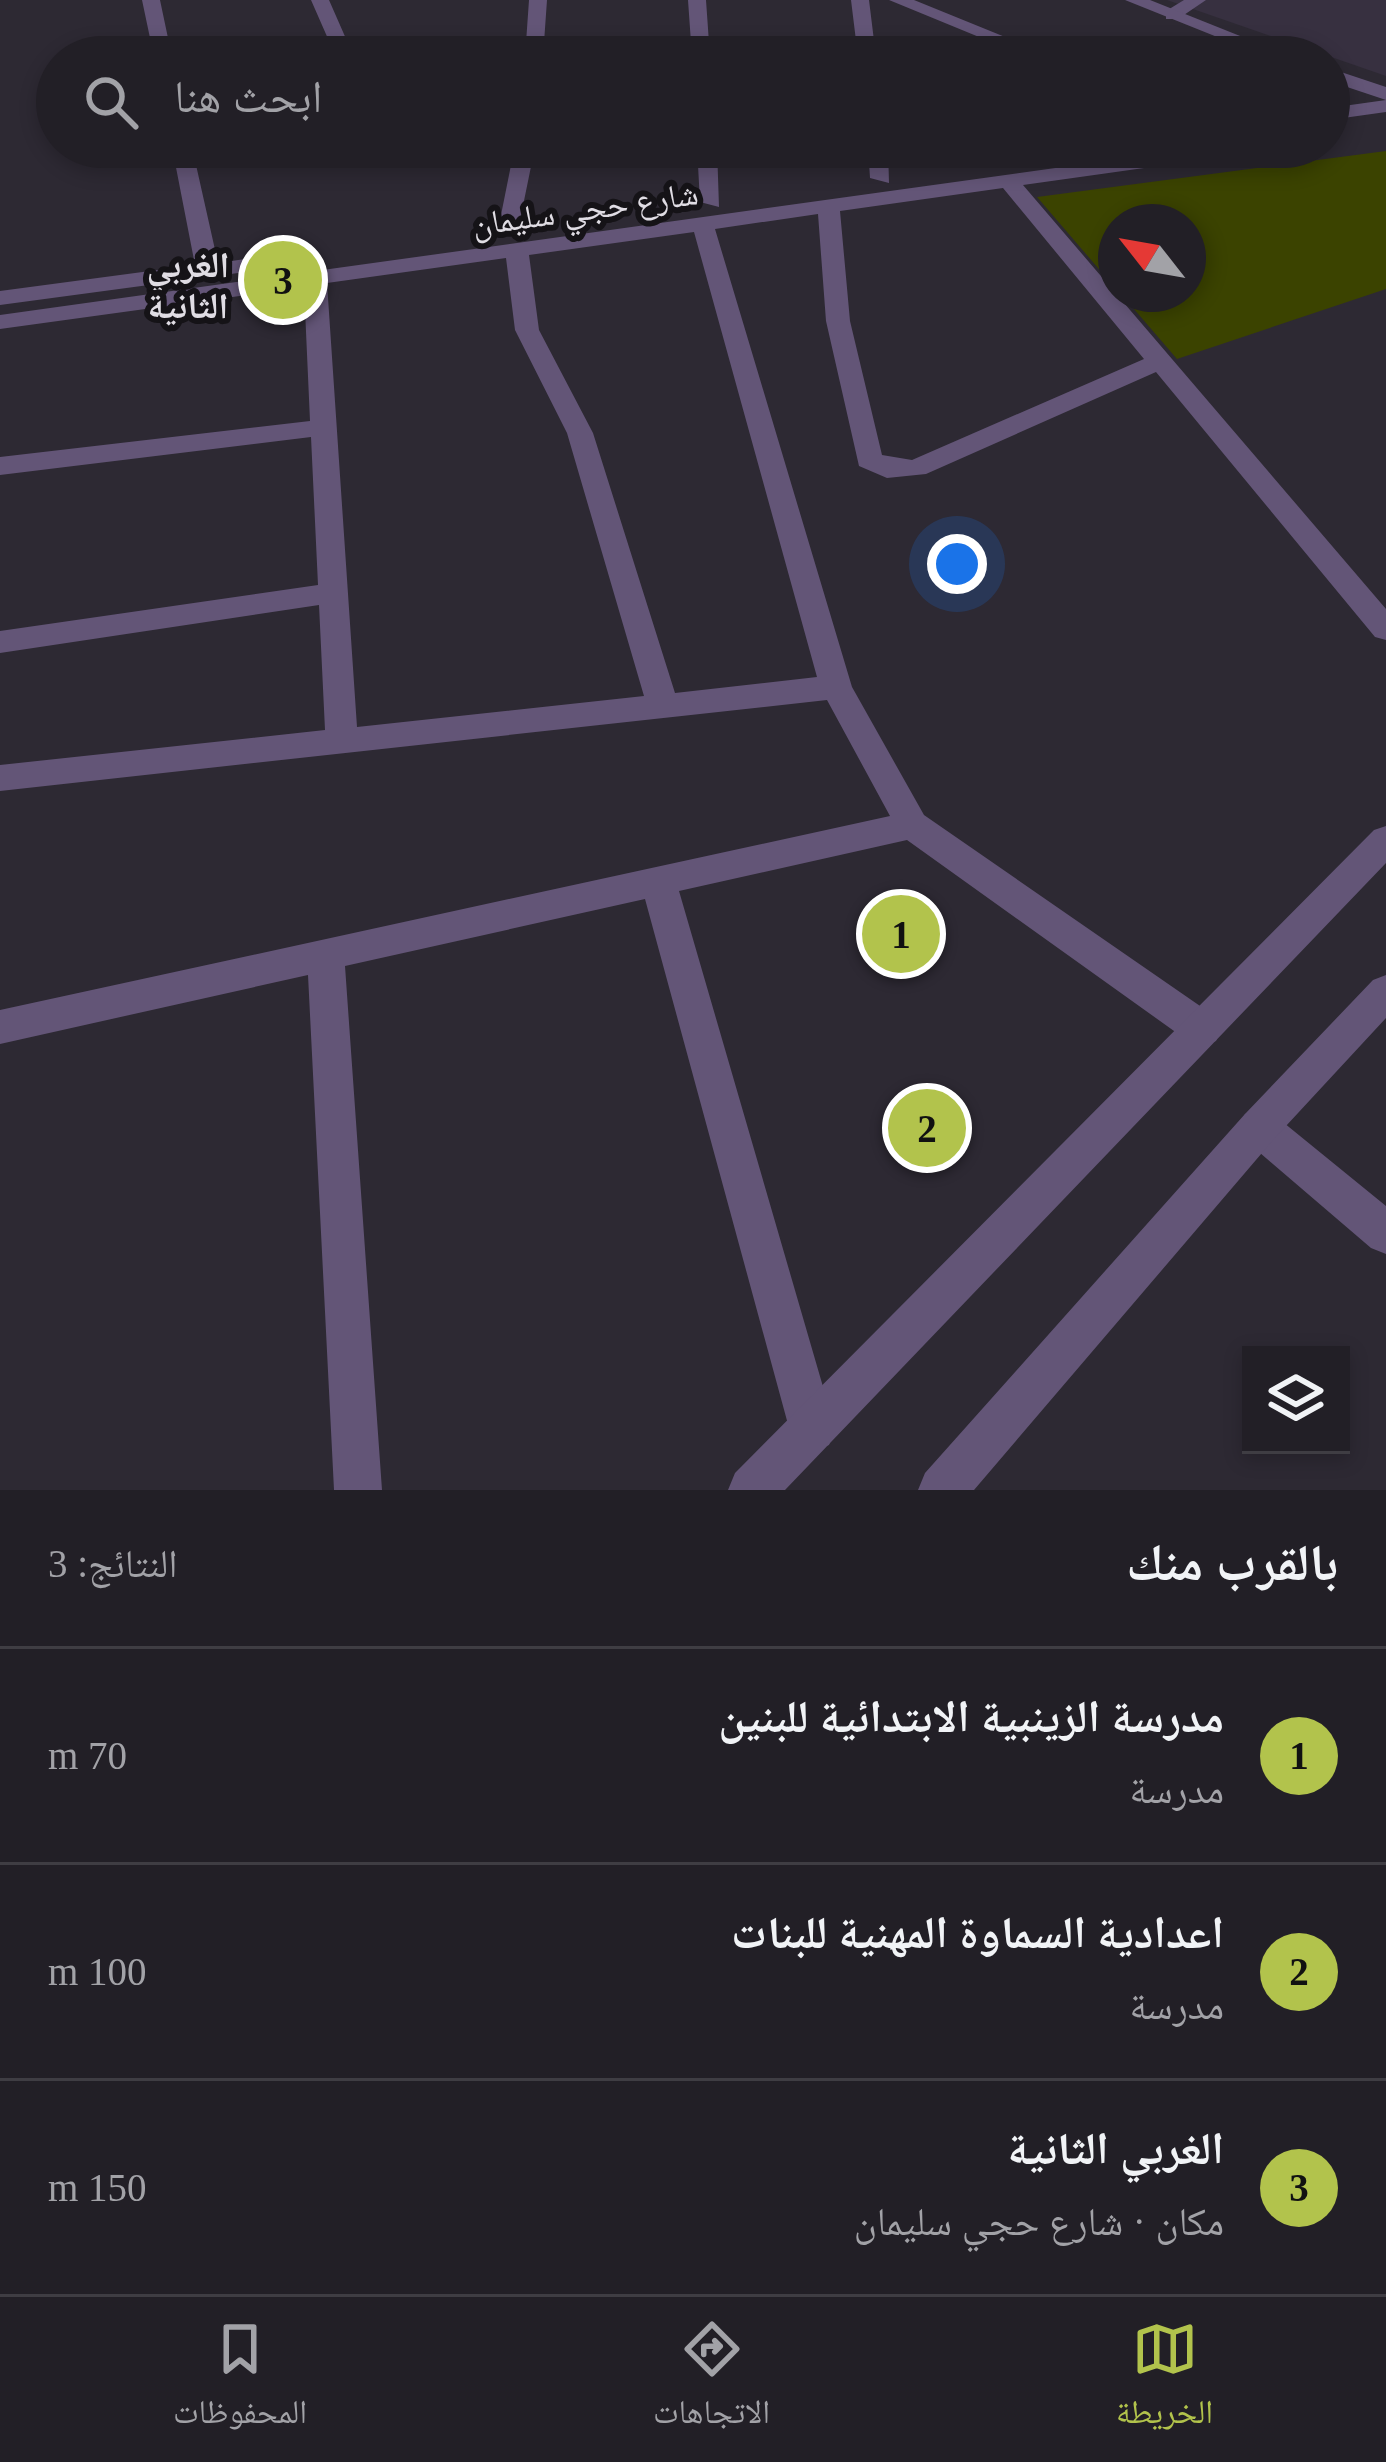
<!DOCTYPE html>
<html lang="ar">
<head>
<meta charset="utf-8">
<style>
  :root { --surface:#221f26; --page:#2e2c32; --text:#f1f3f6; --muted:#a2a2a7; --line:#3f3d43; --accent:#b2c34c }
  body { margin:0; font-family:"Times New Roman","Noto Naskh Arabic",serif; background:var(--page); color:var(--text); direction:rtl }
  .controls { position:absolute; right:36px; bottom:36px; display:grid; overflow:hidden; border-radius:0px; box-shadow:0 6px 18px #0003 }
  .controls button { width:108px; height:108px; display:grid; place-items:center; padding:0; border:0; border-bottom:3px solid var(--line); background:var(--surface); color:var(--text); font:60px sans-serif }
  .compass { position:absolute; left:1098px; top:204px; width:108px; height:108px; border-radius:50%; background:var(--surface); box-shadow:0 6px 18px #0003; rotate:301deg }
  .you { position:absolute; left:957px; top:564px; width:42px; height:42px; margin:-30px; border:9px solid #fff; border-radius:50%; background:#1a73e8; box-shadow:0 0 0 18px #1a73e833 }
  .badge { display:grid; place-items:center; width:78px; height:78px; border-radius:50%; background:var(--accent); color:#111; font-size:39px; font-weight:700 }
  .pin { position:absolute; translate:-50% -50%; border:6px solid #fff; box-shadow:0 3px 12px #0006 }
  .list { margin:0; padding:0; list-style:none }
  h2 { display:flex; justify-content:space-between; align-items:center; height:156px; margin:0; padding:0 48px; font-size:51px }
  h2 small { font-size:39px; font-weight:400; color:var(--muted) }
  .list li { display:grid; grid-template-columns:78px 1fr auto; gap:36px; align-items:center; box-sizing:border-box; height:216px; padding:0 48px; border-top:3px solid var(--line) }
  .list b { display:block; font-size:45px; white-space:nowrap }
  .list p { margin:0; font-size:39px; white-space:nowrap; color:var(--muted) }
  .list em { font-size:39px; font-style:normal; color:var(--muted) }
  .icon { flex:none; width:66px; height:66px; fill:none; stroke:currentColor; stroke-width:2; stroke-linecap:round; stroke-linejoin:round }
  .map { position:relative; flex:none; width:1386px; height:1490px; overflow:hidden; direction:ltr }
  .search { position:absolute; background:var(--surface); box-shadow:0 6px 18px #0003; left:36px; right:36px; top:36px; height:132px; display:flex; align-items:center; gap:30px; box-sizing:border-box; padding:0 42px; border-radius:66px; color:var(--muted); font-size:45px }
  .sheet { height:804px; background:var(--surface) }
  nav { display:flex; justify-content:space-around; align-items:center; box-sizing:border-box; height:168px; border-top:3px solid var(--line); background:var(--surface); font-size:33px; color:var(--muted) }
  nav a { display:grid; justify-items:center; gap:6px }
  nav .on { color:var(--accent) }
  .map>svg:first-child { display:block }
</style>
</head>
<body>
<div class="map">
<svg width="1386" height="1490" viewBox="0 0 1386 1490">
  <rect width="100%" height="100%" fill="#2d2933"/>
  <path fill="#373040" d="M1167,0H1386V76Z"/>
  <path fill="#3b4300" d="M1386,151V289L1177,359L1121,294H1188V222H1116V289L1037,197Z"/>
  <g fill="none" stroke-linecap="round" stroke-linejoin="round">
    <path fill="#635577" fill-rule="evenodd" d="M142,0H160L172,57H154Z
      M311,0H329L354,57H336Z
      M529,0H547L543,57H525Z
      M688,0H706L710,57H692Z
      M851,0H869L876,57H858Z
      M889,0H914L1054,57H1028Z
      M1184,0H1206L1178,19H1166V11Z
      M1386,100V112L1329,120V108Z
      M172,147H192L218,263L245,259L257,266L253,271L0,305V291L195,265Z
      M432,147H535L517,235L498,230L512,160L442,153Z
      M697,147H717L719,207L700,202Z
      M868,147H888L889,183L870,178Z
      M1206,147H1261L1251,153L1023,185L1386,609V640L1375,637L1156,372L926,474L887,478L859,466L826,321L818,214L715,229L852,687L924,815L1216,1017L1221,1029L1216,1041L1202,1046L1188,1041L907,840L679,891L835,1428L829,1445L812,1451L795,1445L789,1428L645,899L345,966L382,1490H334L308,975L0,1044V1010L890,816L827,700L0,791V765L325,730L319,605L0,653V631L318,585L311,437L0,475V457L310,421L304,287L0,329V315ZM1003,188L1144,359L912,460L882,455L850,321L840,211ZM694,232L817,677L675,693L593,433L539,330L529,255ZM506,258L515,330L567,433L644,696L357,727L327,283Z
      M1259,1108L1273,1114L1386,1206V1254L1371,1248L1245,1140L1239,1127L1245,1114Z"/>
    <path fill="#635577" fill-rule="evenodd" d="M1125,0H1150L1293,57H1267Z
      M1329,68L1386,87V100L1329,81Z
      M1386,826V863L785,1490H728L735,1473L1374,830Z
      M1386,975V1018L1273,1140L974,1490H918L925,1473L1245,1114L1373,980Z"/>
  </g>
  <g text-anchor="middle" stroke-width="12" stroke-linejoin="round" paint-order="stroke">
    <g font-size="33" fill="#e0dde4" stroke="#151317">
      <text transform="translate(585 208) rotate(-8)" y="12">شارع حجي سليمان</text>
    </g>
    <g font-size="36" font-weight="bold" fill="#e0dde4" stroke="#151317">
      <text x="188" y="277">الغربي<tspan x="188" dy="41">الثانية</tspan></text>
    </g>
  </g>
</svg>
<div class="controls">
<button><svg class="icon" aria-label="layers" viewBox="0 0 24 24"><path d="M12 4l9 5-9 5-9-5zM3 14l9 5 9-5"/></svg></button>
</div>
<svg class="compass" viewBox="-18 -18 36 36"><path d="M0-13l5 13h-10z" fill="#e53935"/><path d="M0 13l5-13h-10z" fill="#a2a2a7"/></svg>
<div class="you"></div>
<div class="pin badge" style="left:901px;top:934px">1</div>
<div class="pin badge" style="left:927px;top:1128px">2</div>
<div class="pin badge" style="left:283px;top:280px">3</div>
<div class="search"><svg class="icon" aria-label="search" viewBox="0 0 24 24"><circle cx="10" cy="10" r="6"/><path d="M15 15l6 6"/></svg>ابحث هنا</div>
</div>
<section class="sheet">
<h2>بالقرب منك<small>النتائج: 3</small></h2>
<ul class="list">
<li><span class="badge">1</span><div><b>مدرسة الزينبية الابتدائية للبنين</b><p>مدرسة</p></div><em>70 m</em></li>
<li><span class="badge">2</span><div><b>اعدادية السماوة المهنية للبنات</b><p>مدرسة</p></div><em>100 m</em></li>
<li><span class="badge">3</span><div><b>الغربي الثانية</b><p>مكان · شارع حجي سليمان</p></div><em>150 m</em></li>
</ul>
</section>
<nav>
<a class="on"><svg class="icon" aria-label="map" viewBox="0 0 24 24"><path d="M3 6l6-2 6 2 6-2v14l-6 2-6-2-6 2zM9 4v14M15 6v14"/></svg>الخريطة</a>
<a><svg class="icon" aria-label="directions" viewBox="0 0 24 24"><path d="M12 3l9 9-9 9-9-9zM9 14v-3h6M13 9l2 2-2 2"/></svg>الاتجاهات</a>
<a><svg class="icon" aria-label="saved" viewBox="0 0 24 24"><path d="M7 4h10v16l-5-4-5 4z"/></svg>المحفوظات</a>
</nav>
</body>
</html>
